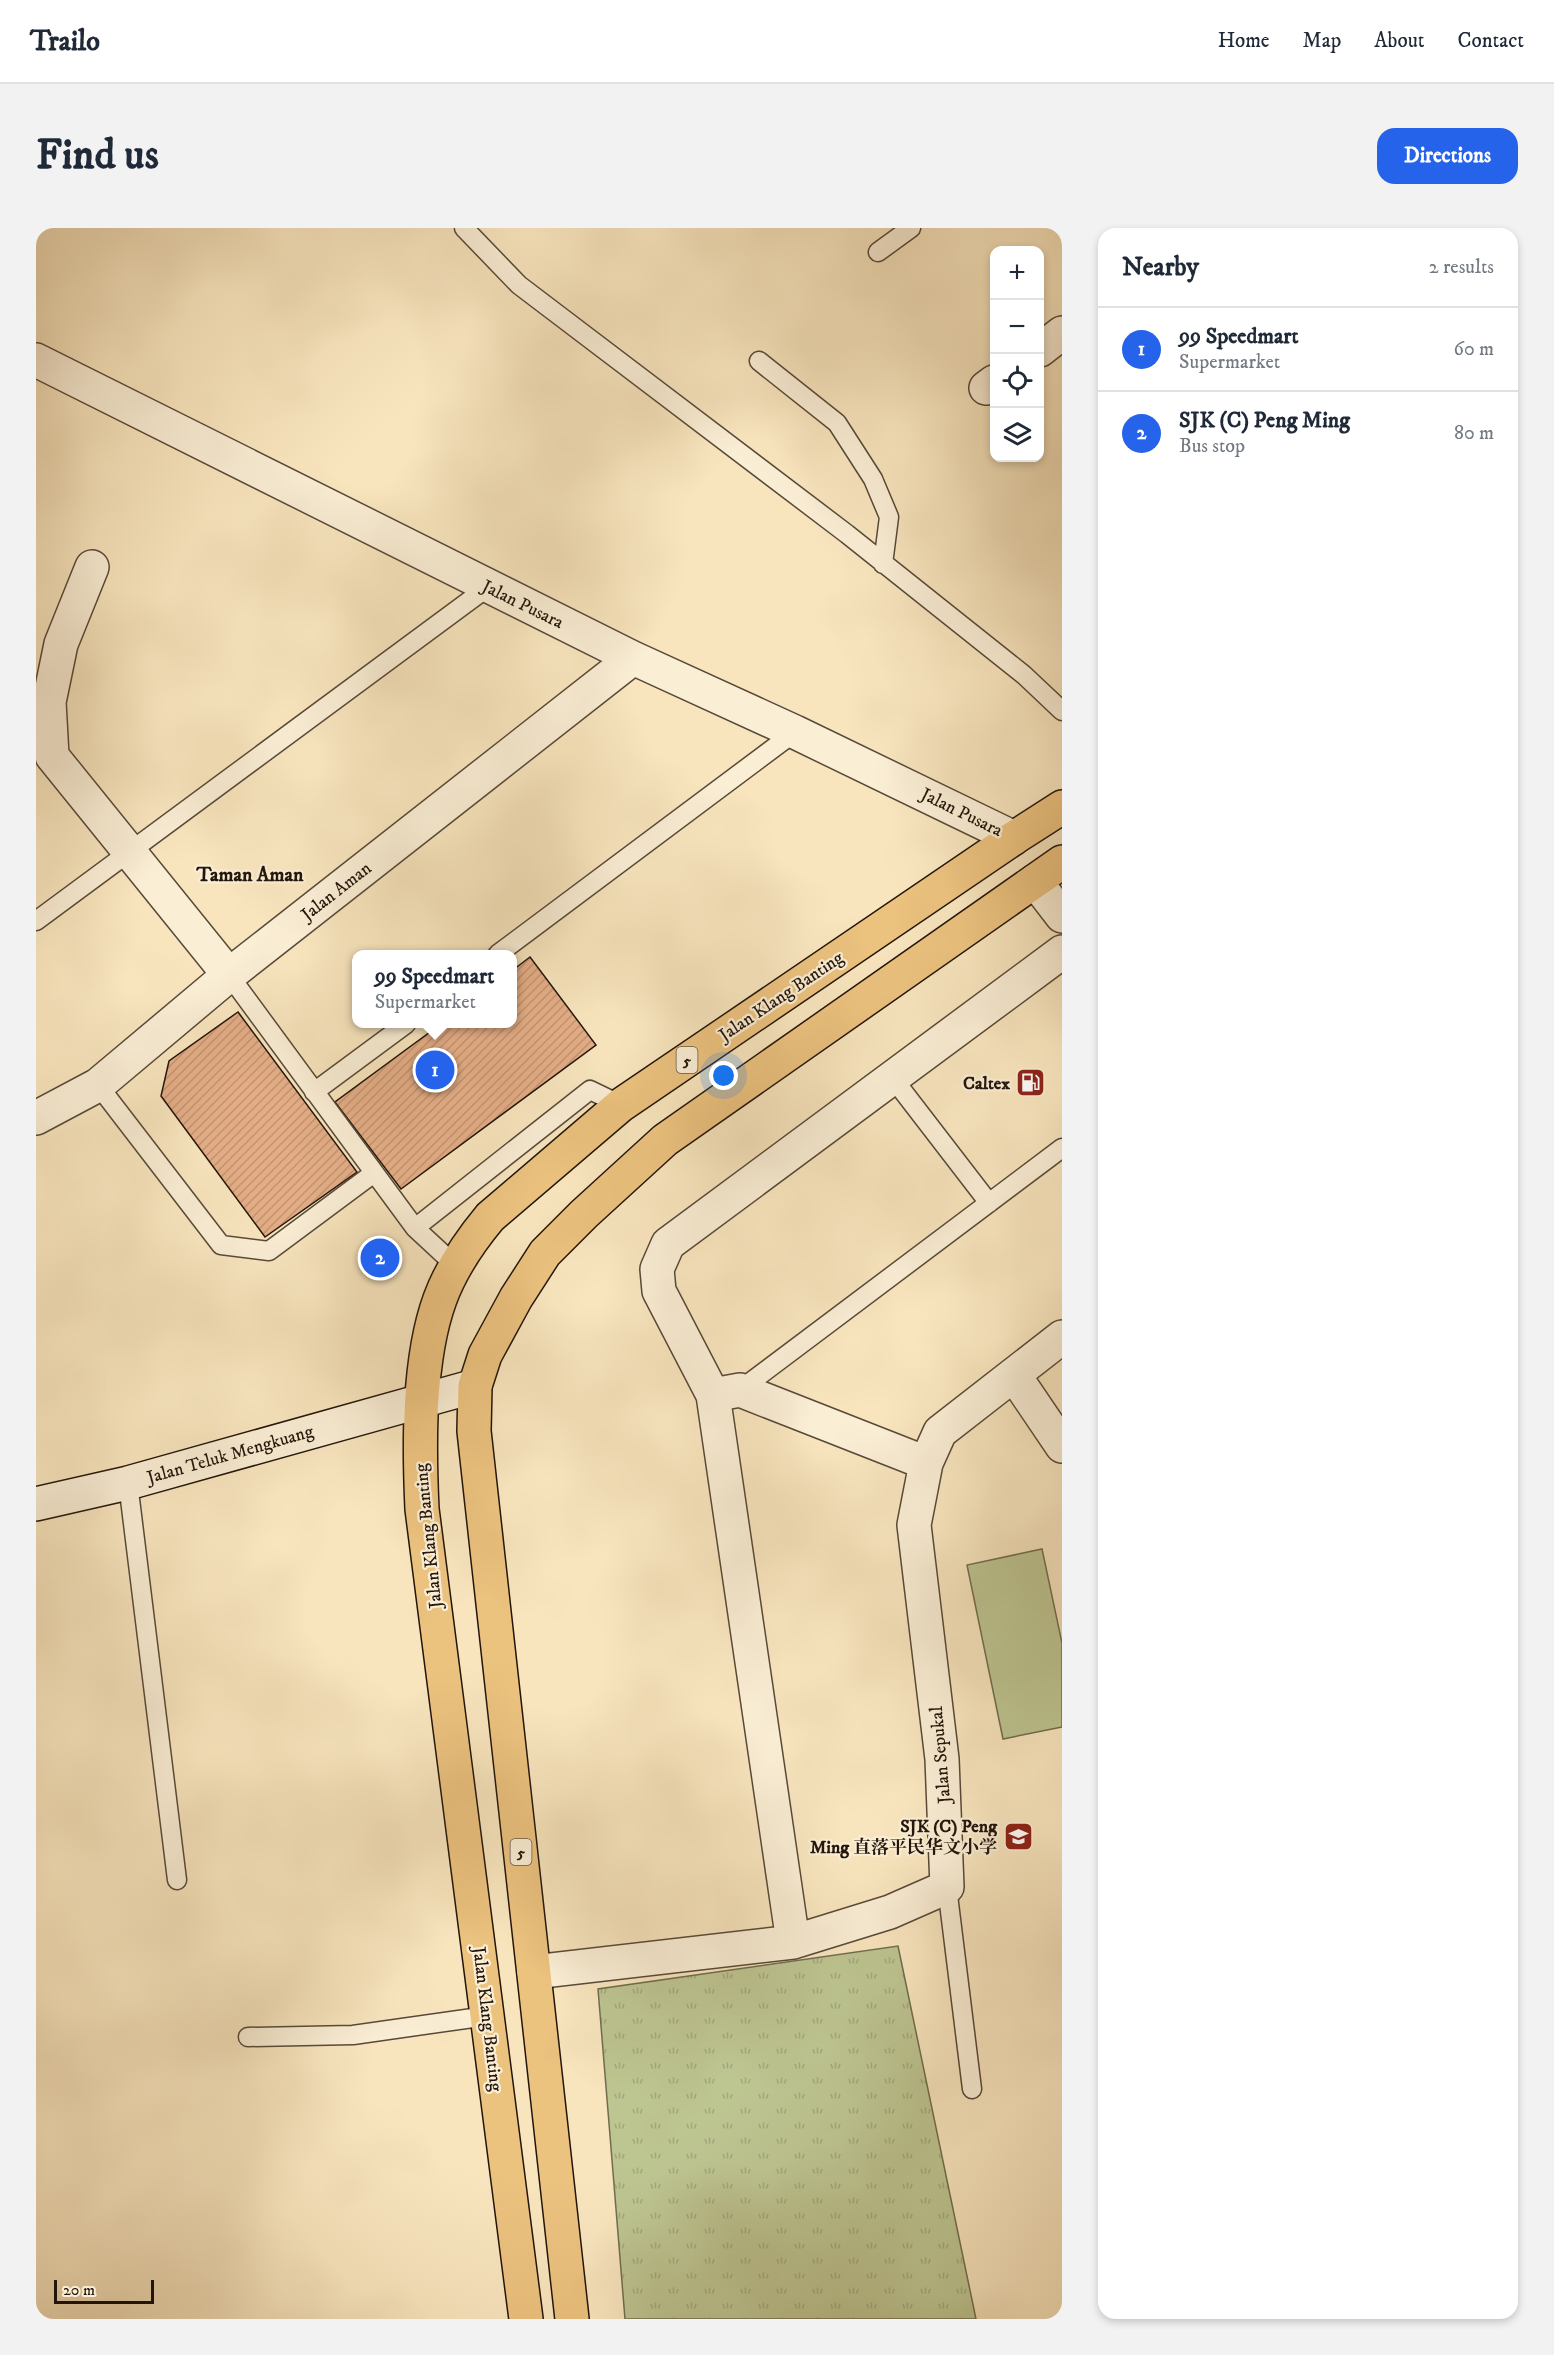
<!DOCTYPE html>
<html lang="en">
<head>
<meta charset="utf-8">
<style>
  :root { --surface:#fff; --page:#f2f2f3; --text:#1f2937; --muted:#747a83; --line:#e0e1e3; --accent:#2563eb }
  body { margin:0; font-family:"IM FELL DW Pica","Noto Serif SC",serif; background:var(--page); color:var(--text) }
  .controls { position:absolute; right:18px; top:18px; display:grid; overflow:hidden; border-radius:12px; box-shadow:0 3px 9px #0003 }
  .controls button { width:54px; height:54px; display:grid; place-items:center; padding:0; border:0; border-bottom:2px solid var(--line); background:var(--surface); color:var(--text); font:30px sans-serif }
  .scale { position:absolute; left:18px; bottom:15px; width:100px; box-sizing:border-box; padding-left:6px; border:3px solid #23150b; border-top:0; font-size:16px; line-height:21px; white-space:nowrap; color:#23150b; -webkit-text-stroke:4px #faeed5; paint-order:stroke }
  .you { position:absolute; left:688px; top:848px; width:21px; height:21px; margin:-15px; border:4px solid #fff; border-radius:50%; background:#1a73e8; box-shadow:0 0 0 9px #1a73e833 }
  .badge { display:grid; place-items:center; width:39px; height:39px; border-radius:50%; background:var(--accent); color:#fff; font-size:20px; font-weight:700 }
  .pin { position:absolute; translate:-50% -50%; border:3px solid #fff; box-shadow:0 2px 6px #0006 }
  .popup { position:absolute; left:316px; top:722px; width:165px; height:78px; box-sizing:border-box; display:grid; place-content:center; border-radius:12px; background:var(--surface); filter:drop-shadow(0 2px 4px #0005); font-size:20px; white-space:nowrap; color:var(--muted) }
  .popup b { font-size:22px; color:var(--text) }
  .popup::after { content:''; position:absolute; left:50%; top:100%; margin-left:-12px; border:12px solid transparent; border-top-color:var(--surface) }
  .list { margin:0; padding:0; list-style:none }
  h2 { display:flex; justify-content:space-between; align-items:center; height:78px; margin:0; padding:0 24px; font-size:26px }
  h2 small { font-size:20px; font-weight:400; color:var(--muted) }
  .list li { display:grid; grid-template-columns:39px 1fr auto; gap:18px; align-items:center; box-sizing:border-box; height:84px; padding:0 24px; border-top:2px solid var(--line) }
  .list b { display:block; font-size:22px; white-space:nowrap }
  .list p { margin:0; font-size:20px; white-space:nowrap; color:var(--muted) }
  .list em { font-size:20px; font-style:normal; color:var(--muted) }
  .icon { flex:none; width:33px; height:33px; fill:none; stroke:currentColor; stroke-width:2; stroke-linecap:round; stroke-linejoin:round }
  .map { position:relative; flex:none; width:1026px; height:2091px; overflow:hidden; border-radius:18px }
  header { display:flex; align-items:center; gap:36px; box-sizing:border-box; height:84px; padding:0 30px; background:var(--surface); border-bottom:2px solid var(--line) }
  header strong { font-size:28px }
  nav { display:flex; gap:33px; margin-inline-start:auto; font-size:21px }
  .intro { display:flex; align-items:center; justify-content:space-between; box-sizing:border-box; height:144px; padding:0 36px }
  h1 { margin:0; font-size:42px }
  .button { padding:15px 27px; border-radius:18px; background:var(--accent); color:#fff; font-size:21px; font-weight:700 }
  main { display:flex; gap:36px; padding:0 36px }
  aside { flex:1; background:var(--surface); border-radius:18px; box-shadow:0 3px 9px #0003 }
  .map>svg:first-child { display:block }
</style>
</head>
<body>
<header>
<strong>Trailo</strong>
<nav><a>Home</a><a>Map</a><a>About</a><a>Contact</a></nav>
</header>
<div class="intro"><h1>Find us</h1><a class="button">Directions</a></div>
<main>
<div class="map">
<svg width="1026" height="2091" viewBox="0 0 1026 2091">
  <defs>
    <pattern id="grass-tufts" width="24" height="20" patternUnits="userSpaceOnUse" patternTransform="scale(1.5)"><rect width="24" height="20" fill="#bdc591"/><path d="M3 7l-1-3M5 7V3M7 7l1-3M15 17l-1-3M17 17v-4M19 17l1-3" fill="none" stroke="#a2a87c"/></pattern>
    <pattern id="building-hatch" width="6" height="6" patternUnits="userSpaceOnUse" patternTransform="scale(1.5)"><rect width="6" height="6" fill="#e4ad86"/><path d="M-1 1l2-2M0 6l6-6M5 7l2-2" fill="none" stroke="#c39472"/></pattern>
  </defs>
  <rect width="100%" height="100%" fill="#f8e5be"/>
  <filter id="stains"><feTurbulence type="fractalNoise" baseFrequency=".00333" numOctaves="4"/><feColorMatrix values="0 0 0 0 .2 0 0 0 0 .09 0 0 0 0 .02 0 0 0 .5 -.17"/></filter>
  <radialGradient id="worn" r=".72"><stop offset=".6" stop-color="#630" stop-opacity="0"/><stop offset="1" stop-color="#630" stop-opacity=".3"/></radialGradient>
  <path fill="url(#grass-tufts)" stroke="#706d4e" stroke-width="1.5" d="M862,1718L940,2091H589L562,1761Z"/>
  <path fill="#bdc591" stroke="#706d4e" stroke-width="1.5" d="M1006,1321L1026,1415V1499L967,1511L931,1337Z"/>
  <path fill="url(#building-hatch)" stroke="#23150b" stroke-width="1.5" d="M494,729L560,817L365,961L299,874L405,796H477V742Z
    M202,784L321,944L229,1009L125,868L133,833Z"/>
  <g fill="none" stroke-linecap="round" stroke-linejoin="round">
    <defs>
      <path id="lane" d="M428,0L483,57L811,306L988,447L1026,483
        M842,24L875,0
        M723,133L801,195L837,251L853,289L847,336
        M0,693L452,359
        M462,726L759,504
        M193,747L379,1000L420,1038
        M856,849L953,975
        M62,857L185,1017L233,1023L338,945
        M278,864L370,796
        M379,1000L554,862L585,877
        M704,1162L1026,920
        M92,1255L141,1652
        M911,1659L936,1861
        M212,1809L317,1807L451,1788"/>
      <path id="street" d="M1004,122L1026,105
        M0,132L597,430L759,504L978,610
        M950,160L958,154
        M56,339L25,416L13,474L16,528L193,747
        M999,653L1026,688
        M0,890L62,857L193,747L597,430
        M978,1147L1026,1218
        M677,1167L757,1714
        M890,1235L704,1162L677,1167L623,1063L621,1041L632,1016L1026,724
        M498,1744L757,1714L854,1684L911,1659L906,1531L878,1297L890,1235L904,1204L1026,1109"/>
      <path id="secondary" d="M0,1276L92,1255L439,1158"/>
      <path id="highway" d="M490,2091L386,1281C383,1217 382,1131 404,1071C415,1041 434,1013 454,989L585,877L978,610L1026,579
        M536,2091L438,1203L439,1158L449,1127L480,1070L509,1025L548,986L629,912L1026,634"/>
    </defs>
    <use href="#lane" stroke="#584938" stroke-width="21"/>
    <use href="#street" stroke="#584938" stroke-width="36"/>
    <use href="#secondary" stroke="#23150b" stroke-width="36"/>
    <use href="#highway" stroke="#23150b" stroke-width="36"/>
    <use href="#lane" stroke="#faeed5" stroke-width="18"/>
    <use href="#street" stroke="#faeed5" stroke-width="33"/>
    <use href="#secondary" stroke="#faeed5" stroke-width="33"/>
    <use href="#highway" stroke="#ecc27f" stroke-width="33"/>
  </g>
  <defs>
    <symbol id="fuel-square" viewBox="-11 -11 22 22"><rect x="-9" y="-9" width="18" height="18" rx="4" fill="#8f2418" stroke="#faeed5"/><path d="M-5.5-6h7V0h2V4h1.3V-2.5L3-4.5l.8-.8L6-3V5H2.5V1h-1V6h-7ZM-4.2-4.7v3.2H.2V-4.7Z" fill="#fff"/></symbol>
    <symbol id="school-square" viewBox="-11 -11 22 22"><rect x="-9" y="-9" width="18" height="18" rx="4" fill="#8f2418" stroke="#faeed5"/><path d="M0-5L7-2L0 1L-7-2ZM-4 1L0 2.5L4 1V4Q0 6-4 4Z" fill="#fff"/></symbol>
  </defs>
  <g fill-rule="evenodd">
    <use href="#fuel-square" x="978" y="838" width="33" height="33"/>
    <use href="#school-square" x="966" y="1592" width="33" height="33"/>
  </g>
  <g text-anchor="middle" stroke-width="4.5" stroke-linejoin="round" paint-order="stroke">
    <g fill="#faeed5" stroke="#645648" stroke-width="1.5">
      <rect x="640.5" y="819" width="21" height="26" rx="4.5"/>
      <rect x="474.5" y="1611" width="21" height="26" rx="4.5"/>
    </g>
    <g font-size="16" font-weight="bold" fill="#23150b">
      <text x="651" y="838">5</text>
      <text x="485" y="1630">5</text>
    </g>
    <g font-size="18" fill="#23150b" stroke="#faeed5">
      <text transform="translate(487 376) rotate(26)" y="6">Jalan Pusara</text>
      <text transform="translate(926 584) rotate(26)" y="6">Jalan Pusara</text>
      <text transform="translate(300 663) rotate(-38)" y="6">Jalan Aman</text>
      <text transform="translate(745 768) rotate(-34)" y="6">Jalan Klang Banting</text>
      <text transform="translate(194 1226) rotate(-16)" y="6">Jalan Teluk Mengkuang</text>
      <text transform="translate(392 1308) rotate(-96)" y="6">Jalan Klang Banting</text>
      <text transform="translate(904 1527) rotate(-95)" y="6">Jalan Sepukal</text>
      <text transform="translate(452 1791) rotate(83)" y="6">Jalan Klang Banting</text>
    </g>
    <g font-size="18" font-weight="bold" fill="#23150b" stroke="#faeed5" text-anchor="end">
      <text x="974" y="861">Caltex</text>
      <text x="961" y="1604">SJK (C) Peng<tspan x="961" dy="21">Ming 直落平民华文小学</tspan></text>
    </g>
    <g font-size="20" font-weight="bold" fill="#23150b" stroke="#faeed5">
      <text x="214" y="653">Taman Aman</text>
    </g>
  </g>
  <rect width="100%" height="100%" filter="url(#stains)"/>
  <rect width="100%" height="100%" fill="url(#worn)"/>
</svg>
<div class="controls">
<button>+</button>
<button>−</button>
<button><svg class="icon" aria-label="locate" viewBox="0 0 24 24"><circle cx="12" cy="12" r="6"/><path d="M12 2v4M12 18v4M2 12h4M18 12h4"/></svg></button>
<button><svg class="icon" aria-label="layers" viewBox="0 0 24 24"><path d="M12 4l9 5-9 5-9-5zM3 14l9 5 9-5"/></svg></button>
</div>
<div class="scale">20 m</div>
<div class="you"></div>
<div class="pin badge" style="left:399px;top:842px">1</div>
<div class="popup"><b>99 Speedmart</b>Supermarket</div>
<div class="pin badge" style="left:344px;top:1030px">2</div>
</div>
<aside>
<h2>Nearby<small>2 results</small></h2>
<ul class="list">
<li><span class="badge">1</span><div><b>99 Speedmart</b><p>Supermarket</p></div><em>60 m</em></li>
<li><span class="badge">2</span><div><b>SJK (C) Peng Ming</b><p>Bus stop</p></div><em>80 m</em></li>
</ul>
</aside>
</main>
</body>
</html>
